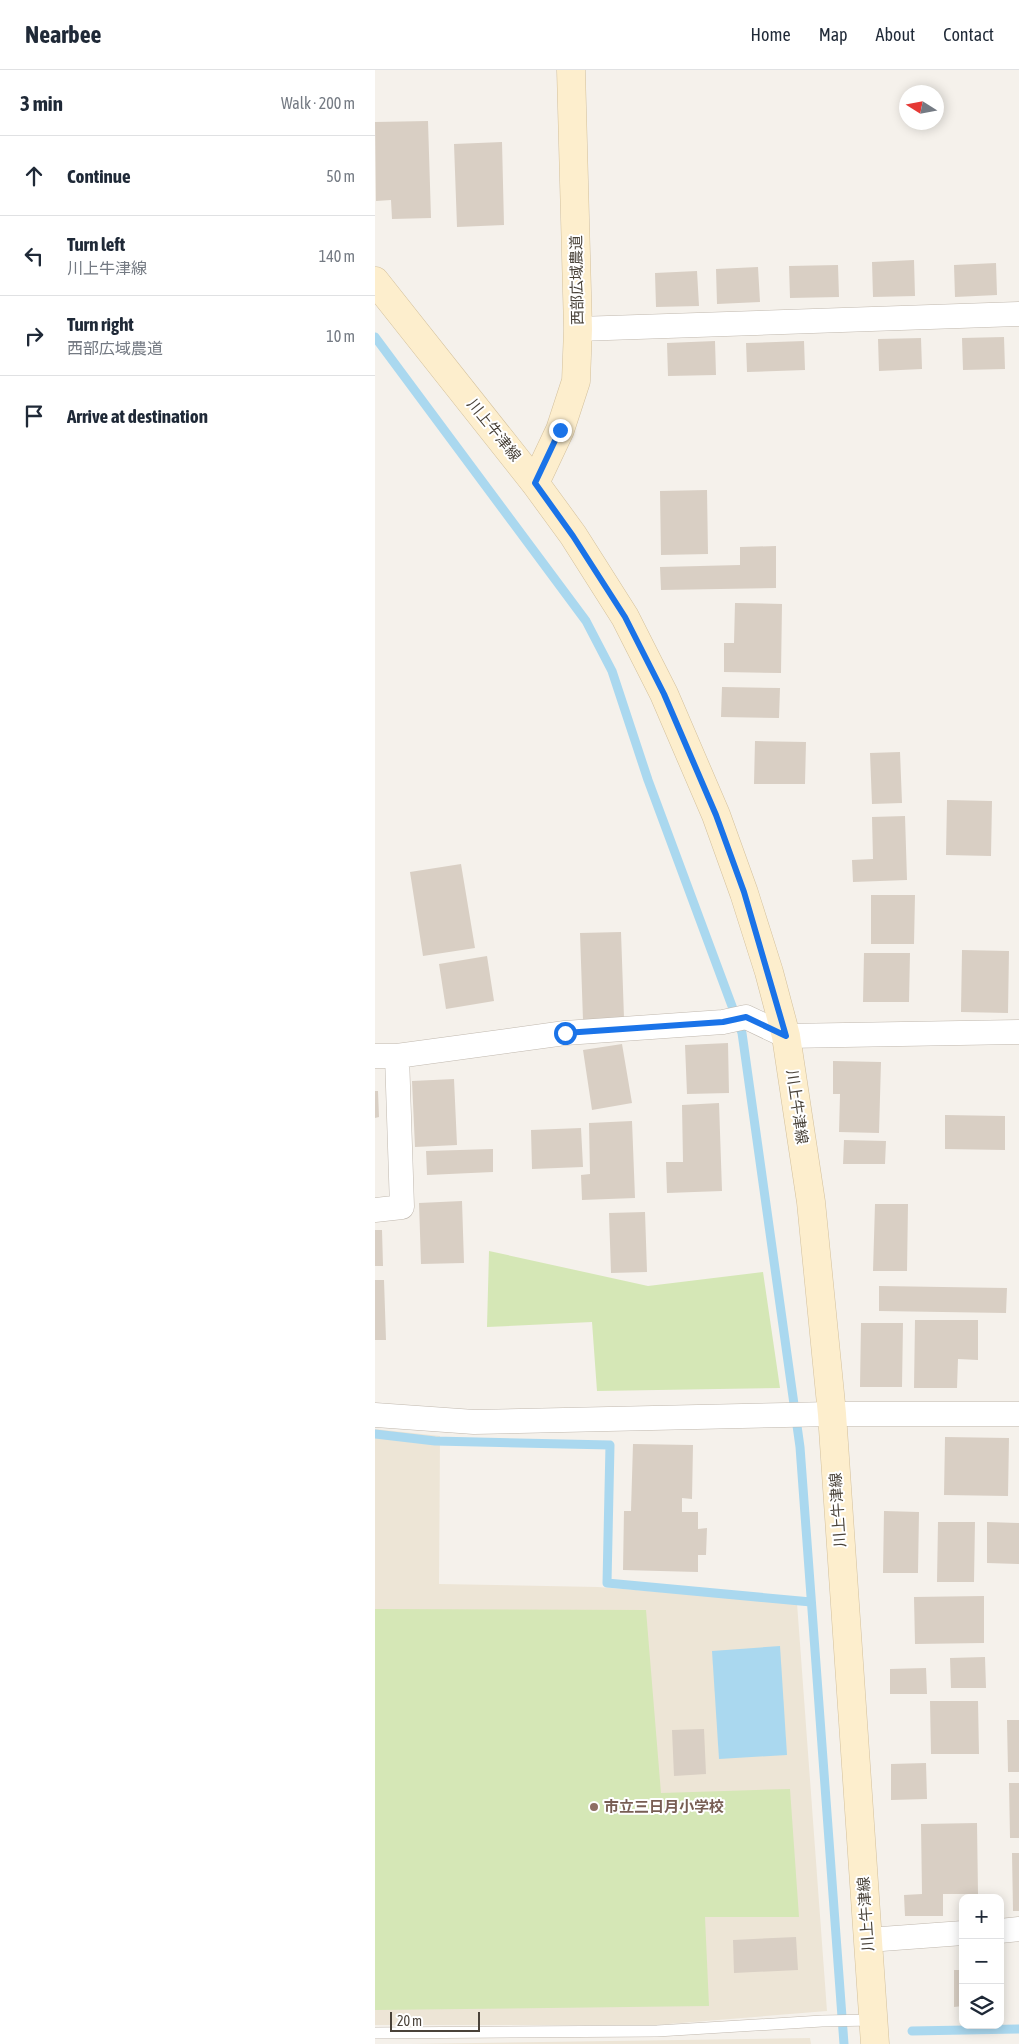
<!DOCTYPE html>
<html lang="en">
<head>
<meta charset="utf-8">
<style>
  :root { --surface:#fff; --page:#f6f6f7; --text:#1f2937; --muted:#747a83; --line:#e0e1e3 }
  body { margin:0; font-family:"Asap Condensed","Noto Sans JP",sans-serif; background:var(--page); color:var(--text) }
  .controls { position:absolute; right:15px; bottom:15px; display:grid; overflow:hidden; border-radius:10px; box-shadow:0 2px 12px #0003 }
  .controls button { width:45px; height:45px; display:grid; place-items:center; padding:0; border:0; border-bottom:1px solid var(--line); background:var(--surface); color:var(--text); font:25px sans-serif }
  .compass { position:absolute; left:524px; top:15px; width:45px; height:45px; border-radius:50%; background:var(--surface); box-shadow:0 2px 12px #0003; rotate:281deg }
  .scale { position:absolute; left:15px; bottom:12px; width:90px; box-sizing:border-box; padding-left:5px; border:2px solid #494239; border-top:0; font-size:14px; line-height:18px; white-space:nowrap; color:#494239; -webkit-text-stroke:4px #fff; paint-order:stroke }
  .stop { position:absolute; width:15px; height:15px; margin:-11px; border:4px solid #1a73e8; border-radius:50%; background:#fff }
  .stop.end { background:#1a73e8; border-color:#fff; box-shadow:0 1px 5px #0008 }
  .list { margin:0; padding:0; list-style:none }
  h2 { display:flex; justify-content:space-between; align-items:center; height:65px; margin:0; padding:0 20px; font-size:21px }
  h2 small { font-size:16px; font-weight:400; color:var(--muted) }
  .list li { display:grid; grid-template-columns:32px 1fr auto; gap:15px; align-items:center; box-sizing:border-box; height:80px; padding:0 20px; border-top:1px solid var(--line) }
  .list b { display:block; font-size:19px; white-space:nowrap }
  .list p { margin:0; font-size:16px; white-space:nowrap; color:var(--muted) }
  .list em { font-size:16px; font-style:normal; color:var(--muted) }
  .icon { flex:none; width:28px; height:28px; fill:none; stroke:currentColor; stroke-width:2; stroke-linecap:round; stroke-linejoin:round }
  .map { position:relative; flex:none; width:644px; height:1974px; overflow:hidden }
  header { display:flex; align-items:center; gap:30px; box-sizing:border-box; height:70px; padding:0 25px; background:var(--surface); border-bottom:1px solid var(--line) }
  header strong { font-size:24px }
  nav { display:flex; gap:28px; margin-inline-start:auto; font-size:18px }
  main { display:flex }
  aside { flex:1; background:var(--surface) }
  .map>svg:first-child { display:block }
</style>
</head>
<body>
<header>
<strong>Nearbee</strong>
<nav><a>Home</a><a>Map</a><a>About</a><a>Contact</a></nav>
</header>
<main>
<aside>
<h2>3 min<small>Walk · 200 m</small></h2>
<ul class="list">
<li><svg class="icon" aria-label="ahead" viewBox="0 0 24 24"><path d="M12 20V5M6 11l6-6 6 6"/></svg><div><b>Continue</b></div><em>50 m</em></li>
<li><svg class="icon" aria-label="left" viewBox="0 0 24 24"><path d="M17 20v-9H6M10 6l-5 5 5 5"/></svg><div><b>Turn left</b><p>川上牛津線</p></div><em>140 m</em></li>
<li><svg class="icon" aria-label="right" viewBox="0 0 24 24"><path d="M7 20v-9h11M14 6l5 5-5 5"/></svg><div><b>Turn right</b><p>西部広域農道</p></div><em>10 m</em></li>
<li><svg class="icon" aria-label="arrive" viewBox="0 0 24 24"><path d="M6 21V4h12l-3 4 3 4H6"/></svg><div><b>Arrive at destination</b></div></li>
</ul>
</aside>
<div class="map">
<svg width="644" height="1974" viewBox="0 0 644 1974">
  <rect width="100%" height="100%" fill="#f5f1eb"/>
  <path fill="#ede5d6" d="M0,1359L65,1366L64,1514L223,1517L422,1533L452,1941L281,1955H0Z
    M435,1968L436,1974H35Z"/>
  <path fill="#d5e7b6" d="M114,1181L273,1216L388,1202L405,1318L222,1321L217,1252L112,1257Z
    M0,1539L271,1540L286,1723L415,1719L424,1847H330L334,1936L0,1940Z"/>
  <path fill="#aad8ef" d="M405,1576L412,1685L344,1689L337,1581Z"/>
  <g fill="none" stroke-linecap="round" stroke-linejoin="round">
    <path stroke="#aad8ef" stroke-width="9" d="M0,267L211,551L237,601L273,710L367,963L425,1377L469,1974
      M0,1364L60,1371L235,1375L232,1513L436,1532
      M537,1961L644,1959"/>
  </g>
  <path fill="#d9cfc4" d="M53,51L56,148L17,149L16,130L1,131L0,52Z
    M127,72L129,155L82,157L79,74Z
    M539,190L540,226L498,227L497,192Z
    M621,193L622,225L580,227L579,195Z
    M463,195L464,227L415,228L414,196Z
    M383,197L385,232L342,234L341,199Z
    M322,201L324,236L281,237L280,203Z
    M629,267L630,299L588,300L587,268Z
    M546,268L547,299L504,301L503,269Z
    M340,271L341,305L293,306L292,273Z
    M429,271L430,300L372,302L371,273Z
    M332,420L333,484L286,485L285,421Z
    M401,476V518L286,520L285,497L365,495V477Z
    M360,533L407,534L406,603L349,602V573H359Z
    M347,617L405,618L404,648L346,647Z
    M380,671L431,672L430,714H379Z
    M525,682L527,733L497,734L495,683Z
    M572,730L617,731L616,786L571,785Z
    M530,746L532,810L478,812L477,790L498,789L497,747Z
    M86,794L100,878L48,886L35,802Z
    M496,825H540L539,874H496Z
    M246,862L249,948L208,950L205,863Z
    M587,880L634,881L633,943L586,942Z
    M489,883H535L534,932H488Z
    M112,886L119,931L71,939L64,894Z
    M353,973L354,1023L312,1024L310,975Z
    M247,974L257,1033L217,1040L208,980Z
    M458,991L506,992L504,1063L464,1062L465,1024H458Z
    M79,1009L82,1075L40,1077L37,1011Z
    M0,1021H3L4,1047L0,1048Z
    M344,1033L347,1121L292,1123L291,1092H308L307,1035Z
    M570,1045L630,1046V1080L570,1079Z
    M257,1051L260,1128L207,1130L206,1105L215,1104L214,1053Z
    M206,1058L208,1097L157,1099L156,1060Z
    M469,1070L511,1071L510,1094H468Z
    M118,1079V1102L52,1105L51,1081Z
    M87,1131L89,1193L46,1194L44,1133Z
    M500,1134H533L532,1201H498Z
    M270,1142L272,1202L236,1203L234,1143Z
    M0,1160H7L8,1196H0Z
    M0,1210H9L11,1270H0Z
    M504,1216L632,1218L631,1243L504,1241Z
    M540,1250H603V1290L583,1289L582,1318H539Z
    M486,1253H528L527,1317H485Z
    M570,1367L634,1368L633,1426L569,1425Z
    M258,1374L318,1375L317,1429L307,1428V1442H323V1459L332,1458L331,1485H323V1502L248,1500L249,1441H256Z
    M509,1441L544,1442L543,1503H508Z
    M563,1452H600L599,1512H562Z
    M612,1452L644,1453V1494L612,1493Z
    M609,1526V1573L540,1574L539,1527Z
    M610,1587L611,1618H576L575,1588Z
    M551,1598L552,1624H515V1599Z
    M555,1631H603L604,1684H556Z
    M632,1650H644V1702H633Z
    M329,1659L331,1704L299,1706L297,1660Z
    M551,1693L552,1729L516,1730V1694Z
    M634,1713H644V1768H635Z
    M602,1753L603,1824H568V1846H530L529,1825L547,1824L546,1754Z
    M637,1783H644V1841H638Z
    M421,1867L423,1900L359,1903L358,1870Z
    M579,1900H588V1936L579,1937Z"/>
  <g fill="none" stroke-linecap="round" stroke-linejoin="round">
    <defs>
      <path id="lane" d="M0,1963L282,1961L447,1951L498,1950"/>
      <path id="street" d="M203,259L644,244
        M0,986H22L190,963L348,952L371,947L411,966L644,962
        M0,1140L27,1137L22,986
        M0,1345L99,1352L457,1344H644
        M625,1861L644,1859
        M493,1870L588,1863"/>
      <path id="secondary" d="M0,211L160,413L198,465L250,547L289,624L341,745L369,823L394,902L411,966L436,1132L457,1344L500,1974
        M160,413L185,360L201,311L203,259L196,0"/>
    </defs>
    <use href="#lane" stroke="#c0b8ae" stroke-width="12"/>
    <use href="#street" stroke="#c0b8ae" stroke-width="25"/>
    <use href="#secondary" stroke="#d3c09c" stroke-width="29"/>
    <use href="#lane" stroke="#fff" stroke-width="11"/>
    <use href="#street" stroke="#fff" stroke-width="24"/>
    <use href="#secondary" stroke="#fdeecd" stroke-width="28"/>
  </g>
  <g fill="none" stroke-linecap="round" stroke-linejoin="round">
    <path stroke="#1a73e8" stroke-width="6" d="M185,360L160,413L198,466L250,547L289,624L341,745L369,822L411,966L371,947L348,952L190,963"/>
  </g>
  <circle fill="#8d6e63" stroke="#fff" stroke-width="2" cx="219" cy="1737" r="5"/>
  <g text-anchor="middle" stroke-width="4" stroke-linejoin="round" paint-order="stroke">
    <g font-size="15" fill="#494239" stroke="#fff">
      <text transform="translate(202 210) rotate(-91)" y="5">西部広域農道</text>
      <text transform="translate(119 360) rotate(51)" y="5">川上牛津線</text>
      <text transform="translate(422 1037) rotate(82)" y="5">川上牛津線</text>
      <text transform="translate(463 1440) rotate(-94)" y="5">川上牛津線</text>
      <text transform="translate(491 1844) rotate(-94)" y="5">川上牛津線</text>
    </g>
    <g font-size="15" font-weight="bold" fill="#785e54" stroke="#fff" text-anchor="start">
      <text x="229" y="1742">市立三日月小学校</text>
    </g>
  </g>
</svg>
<div class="controls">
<button>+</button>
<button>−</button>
<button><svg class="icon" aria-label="layers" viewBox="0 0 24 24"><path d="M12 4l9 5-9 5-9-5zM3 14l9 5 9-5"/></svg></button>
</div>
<svg class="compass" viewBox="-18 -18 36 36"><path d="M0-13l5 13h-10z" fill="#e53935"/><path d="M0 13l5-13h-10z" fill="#747a83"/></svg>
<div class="scale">20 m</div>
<div class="stop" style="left:190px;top:963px"></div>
<div class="stop end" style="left:185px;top:360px"></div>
</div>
</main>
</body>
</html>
